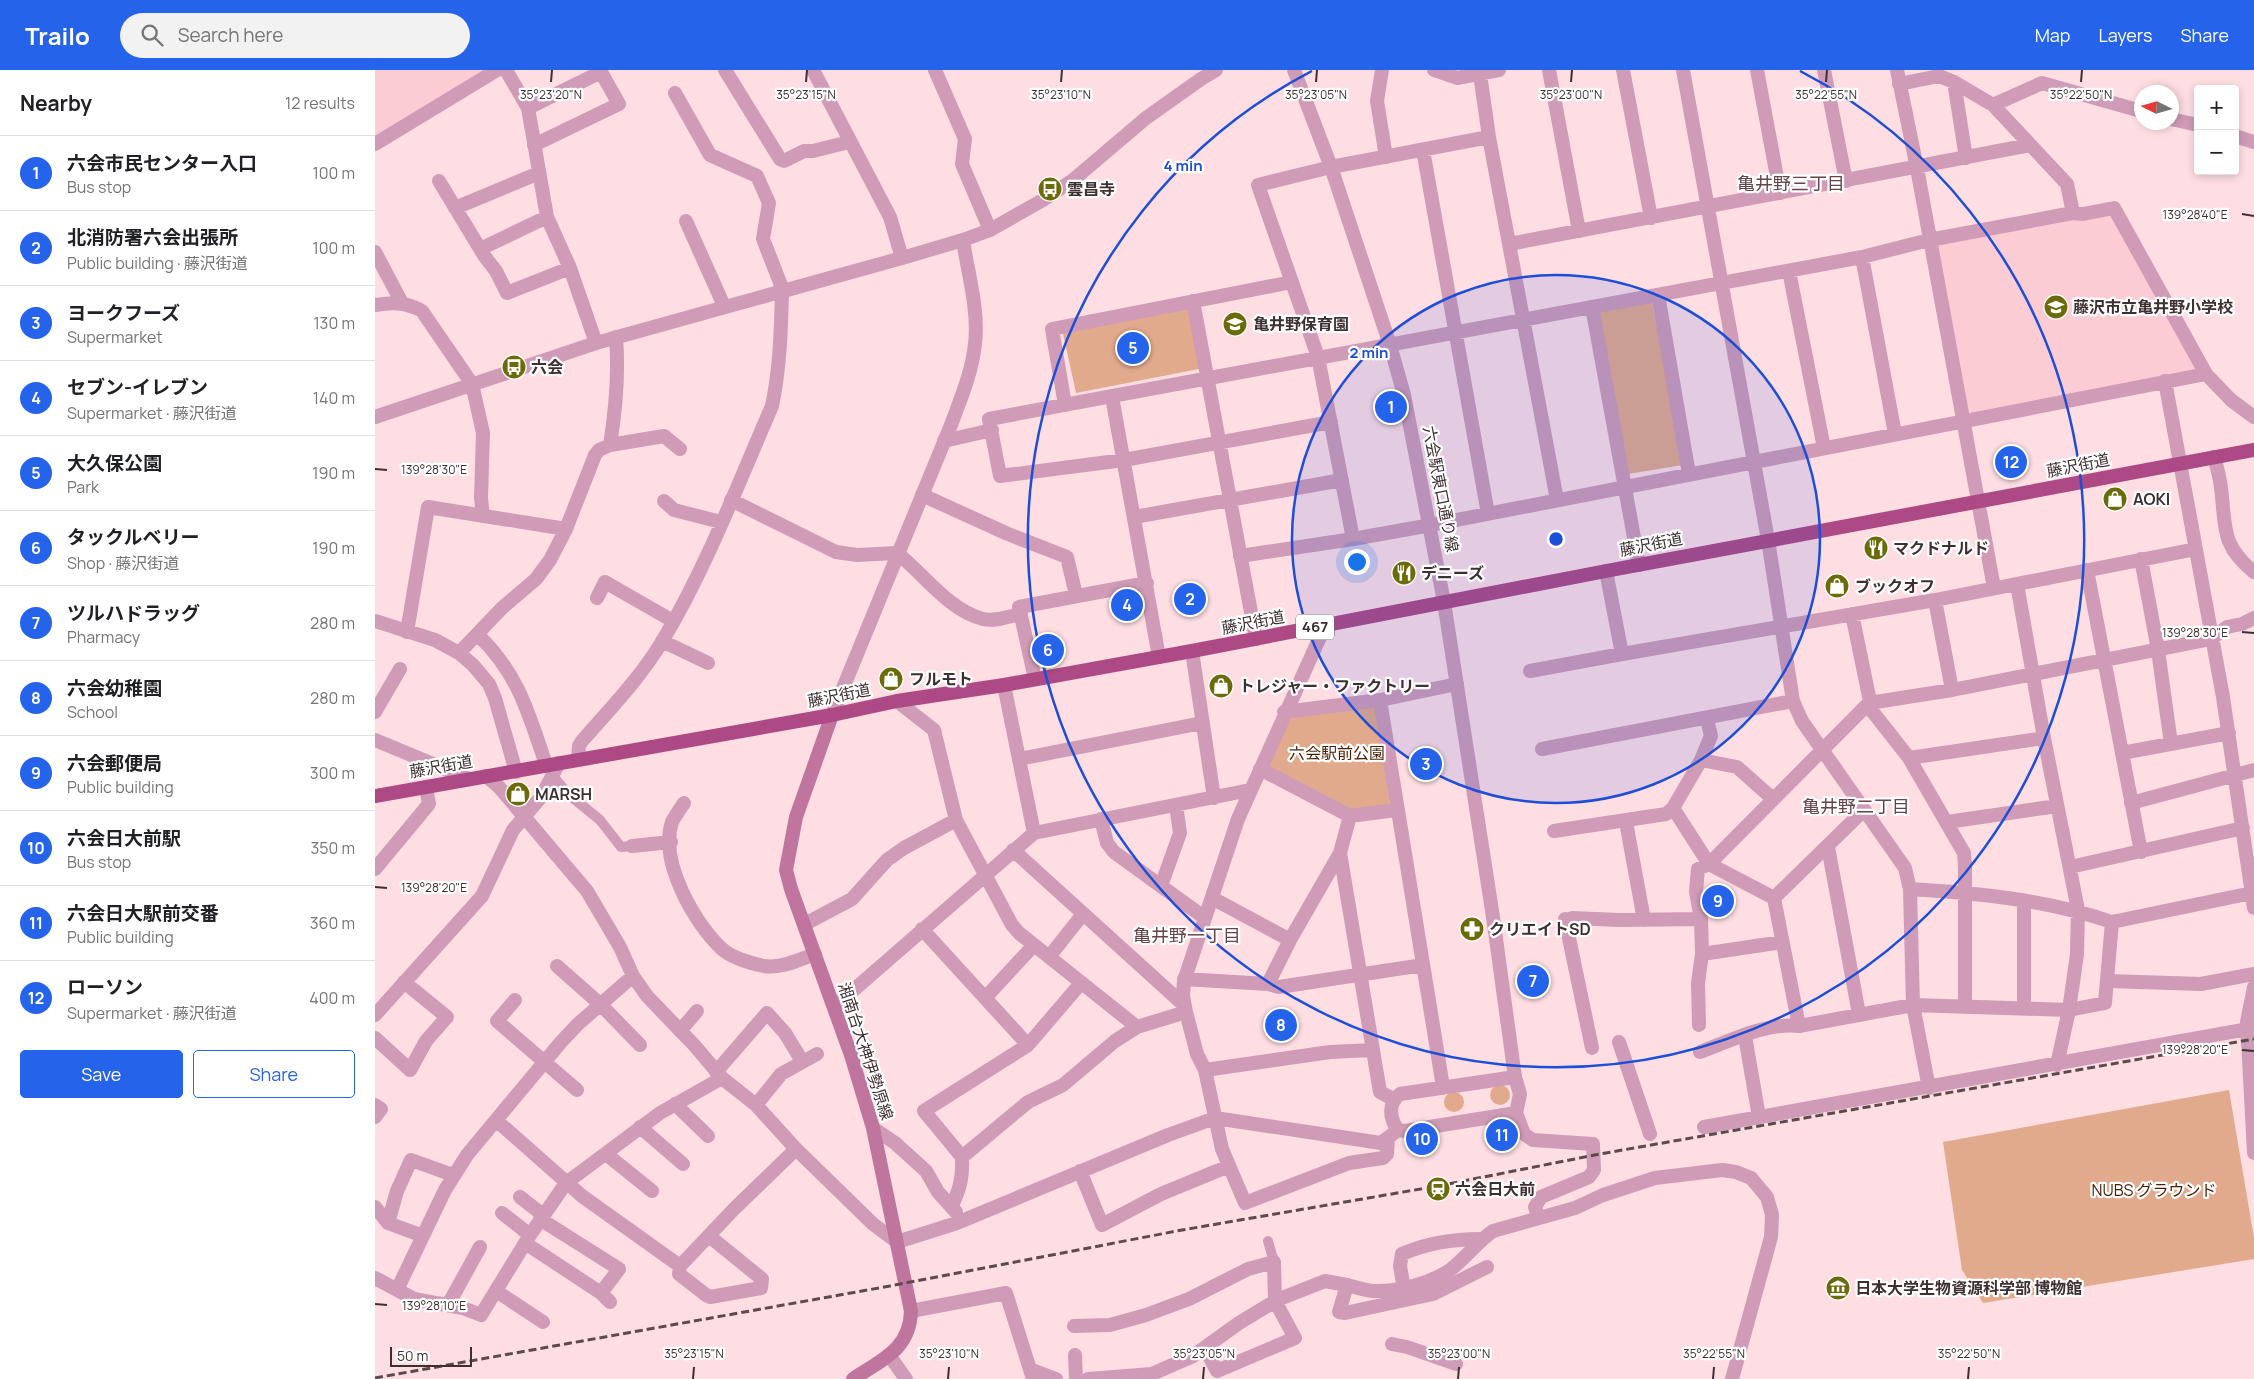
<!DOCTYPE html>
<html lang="en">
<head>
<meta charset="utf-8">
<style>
  :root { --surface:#fff; --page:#f2f2f2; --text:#202124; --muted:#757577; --line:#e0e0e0; --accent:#2563eb }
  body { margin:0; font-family:Manrope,"Noto Sans JP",sans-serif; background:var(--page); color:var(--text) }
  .controls { position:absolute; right:15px; top:15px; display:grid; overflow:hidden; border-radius:5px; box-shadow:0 2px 8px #0003 }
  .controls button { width:45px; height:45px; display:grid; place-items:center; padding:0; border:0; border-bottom:1px solid var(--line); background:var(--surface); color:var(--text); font:25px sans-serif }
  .compass { position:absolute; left:1759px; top:15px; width:45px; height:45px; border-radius:50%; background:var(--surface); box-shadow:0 2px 8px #0003; rotate:275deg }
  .scale { position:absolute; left:15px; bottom:12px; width:82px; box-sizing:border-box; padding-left:5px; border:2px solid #3e2f31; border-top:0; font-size:14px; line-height:18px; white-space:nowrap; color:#3e2f31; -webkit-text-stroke:4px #fff; paint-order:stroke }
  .you { position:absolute; left:981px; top:491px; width:18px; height:18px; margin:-12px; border:4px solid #fff; border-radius:50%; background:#1a73e8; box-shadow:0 0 0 8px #1a73e833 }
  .badge { display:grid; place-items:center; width:32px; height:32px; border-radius:50%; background:var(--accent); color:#fff; font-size:16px; font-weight:700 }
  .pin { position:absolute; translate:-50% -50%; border:2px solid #fff; box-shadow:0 1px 5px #0006 }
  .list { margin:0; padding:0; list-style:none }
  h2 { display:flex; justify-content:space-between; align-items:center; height:65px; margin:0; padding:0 20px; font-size:21px }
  h2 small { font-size:16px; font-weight:400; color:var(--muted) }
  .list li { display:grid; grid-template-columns:32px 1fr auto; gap:15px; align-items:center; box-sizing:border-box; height:75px; padding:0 20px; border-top:1px solid var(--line) }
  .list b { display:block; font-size:19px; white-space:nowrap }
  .list p { margin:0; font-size:16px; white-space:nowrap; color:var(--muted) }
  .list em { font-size:16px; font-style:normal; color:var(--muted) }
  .actions { display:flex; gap:10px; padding:15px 20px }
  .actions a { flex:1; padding:11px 0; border:1px solid var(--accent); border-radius:5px; text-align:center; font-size:18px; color:var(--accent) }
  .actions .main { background:var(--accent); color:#fff }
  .icon { flex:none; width:28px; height:28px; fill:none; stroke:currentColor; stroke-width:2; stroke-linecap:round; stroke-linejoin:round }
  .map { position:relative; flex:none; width:1879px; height:1309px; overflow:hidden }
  header { display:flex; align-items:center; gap:30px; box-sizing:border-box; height:70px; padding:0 25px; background:var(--accent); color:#fff }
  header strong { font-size:24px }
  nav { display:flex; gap:28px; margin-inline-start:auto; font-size:18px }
  .search { width:350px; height:45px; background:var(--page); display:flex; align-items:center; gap:12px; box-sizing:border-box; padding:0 18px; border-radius:28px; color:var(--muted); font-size:19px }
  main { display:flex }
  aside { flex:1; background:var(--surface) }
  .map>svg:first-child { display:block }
</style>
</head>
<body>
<header>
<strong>Trailo</strong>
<div class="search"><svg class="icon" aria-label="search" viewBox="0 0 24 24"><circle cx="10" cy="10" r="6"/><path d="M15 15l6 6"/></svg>Search here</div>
<nav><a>Map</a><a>Layers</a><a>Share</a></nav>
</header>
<main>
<aside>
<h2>Nearby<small>12 results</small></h2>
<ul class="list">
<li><span class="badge">1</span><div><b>六会市民センター入口</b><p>Bus stop</p></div><em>100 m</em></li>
<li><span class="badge">2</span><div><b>北消防署六会出張所</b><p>Public building · 藤沢街道</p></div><em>100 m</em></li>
<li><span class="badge">3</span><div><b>ヨークフーズ</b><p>Supermarket</p></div><em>130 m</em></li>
<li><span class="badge">4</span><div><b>セブン-イレブン</b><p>Supermarket · 藤沢街道</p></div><em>140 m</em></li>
<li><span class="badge">5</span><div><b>大久保公園</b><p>Park</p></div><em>190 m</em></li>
<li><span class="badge">6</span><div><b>タックルベリー</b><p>Shop · 藤沢街道</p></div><em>190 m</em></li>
<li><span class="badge">7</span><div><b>ツルハドラッグ</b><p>Pharmacy</p></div><em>280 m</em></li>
<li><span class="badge">8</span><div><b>六会幼稚園</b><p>School</p></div><em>280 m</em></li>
<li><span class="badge">9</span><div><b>六会郵便局</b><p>Public building</p></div><em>300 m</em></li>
<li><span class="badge">10</span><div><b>六会日大前駅</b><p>Bus stop</p></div><em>350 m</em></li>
<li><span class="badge">11</span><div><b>六会日大駅前交番</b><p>Public building</p></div><em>360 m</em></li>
<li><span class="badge">12</span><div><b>ローソン</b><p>Supermarket · 藤沢街道</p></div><em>400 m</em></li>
</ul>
<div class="actions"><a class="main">Save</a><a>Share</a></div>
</aside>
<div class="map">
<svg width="1879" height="1309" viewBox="0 0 1879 1309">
  <rect width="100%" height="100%" fill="#fedee3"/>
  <path fill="#fcccd4" d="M0,0H110L0,67Z
    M1735,142L1824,296L1820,301L1597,343L1591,341L1561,178L1564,174Z"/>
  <path fill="#e2aa8d" d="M1276,227L1308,395L1253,404L1223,237Z
    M817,233L829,298L701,323L687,259Z
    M1000,632L1015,735L976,740L892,696L913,647Z
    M1115 1025a10 10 0 1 1 20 0a10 10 0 1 1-20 0Z
    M1854,1020L1879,1168V1189L1608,1233L1587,1200L1568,1072Z
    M1069 1032a10 10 0 1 1 20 0a10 10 0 1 1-20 0Z"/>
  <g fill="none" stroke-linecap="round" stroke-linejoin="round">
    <path stroke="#cf9bb6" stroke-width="10" d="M178,706L193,724L225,750L246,777L257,776
      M893,1171L899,1192"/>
    <path stroke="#cf9bb6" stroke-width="14" d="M131,0L153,38L172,147L195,198L221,273
      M350,0L405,89L409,91L429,81H438L474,72
      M438,0L515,147L527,188
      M560,0L590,69L587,94L615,160
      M1007,0L1002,31L1011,87
      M1059,0L1082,8L1124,0
      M1174,0L1204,161
      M1248,0L1276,148
      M1308,0L1393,470L1418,631L1427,651L1530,798L1535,819L1538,935L1554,1018
      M1382,0L1405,123
      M1449,0L1471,111
      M1522,0L1542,98L1619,518
      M1105,4L1114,67L1182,430
      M1579,12L1591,88
      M1524,14L1564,6L1579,12L1618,35L1692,114L1698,143
      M1618,35L1667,13L1766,41
      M153,38L226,2L244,34L159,75
      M1796,49L1823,55
      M1860,66L1879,72
      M0,74L122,0
      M1048,80L1113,444
      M64,111L110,187L121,201L132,223L195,198
      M80,138L164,103
      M311,151L349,236
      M1134,174L1655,75
      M105,179L172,147
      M0,182L27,233
      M1487,187L1520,364
      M1414,201L1449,378
      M1283,225L1314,404
      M818,231L881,569
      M0,235C17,232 31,232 47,241L97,314L108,363L106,428L108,446
      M1217,237L1264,495
      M1790,311L1848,627L1879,838
      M737,327L784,587
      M690,335L677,259L917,212
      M956,352L749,390L625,406L614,349L1487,187L1554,170L1698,143L1708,144L1739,138L1831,304L1856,330L1879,347
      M569,371L617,360
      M235,375L289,366L305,379
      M1839,387C1842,397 1845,408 1846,418C1851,456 1845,475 1879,502
      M547,425L633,464L692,487L701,525
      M356,430L461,482L482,485L522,483C549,504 573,540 608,549C620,552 634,546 646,544
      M289,431L299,440L346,452
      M759,447L967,410
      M1056,455L1831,304
      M978,469L943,287L883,115L956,97L1114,67
      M1766,489L1783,580L1796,674
      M1712,500L1766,782
      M1642,514L1669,668L1703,840L1702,884L1694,940L1682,995
      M222,528L230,512L298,551
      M1560,530L1577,620
      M1477,544L1497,641L1534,688L1589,783L1590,796V936
      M0,551L60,570L84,583L98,595L114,614L120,628L141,702
      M950,556L863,749L809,911L808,926L811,942L822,984L830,1000L847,1079L870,1133L974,1093L1008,1088L1012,1084L1013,1068
      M32,562L53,437L191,459
      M103,565C143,603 154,644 171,695
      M287,571L333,593
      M817,581L839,728
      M84,583L127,538L161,509L175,490L191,459L220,385L224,380L235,375C241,338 244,304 241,267
      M1247,584L1560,530L1821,479
      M1155,601L1247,584L1231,501
      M660,609L644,537L772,513
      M629,615L659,763
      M1005,630L1068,1017
      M522,631L559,660L581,750L637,855L644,863L762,957
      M0,642L25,599
      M909,642L1005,630L1082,614
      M0,670L94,709
      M1167,679L1418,631
      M1747,683L1854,663
      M1534,688L1669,668
      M203,689L204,676L207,671C235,639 266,607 288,570C332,496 363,414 397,336C405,298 406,260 407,222L406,215L388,169L394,133L382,106L335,85L300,23
      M644,689L827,653
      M1326,690L1362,697L1398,729
      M885,699L975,746L1021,740
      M111,706L124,717L212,821L245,877L258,906L272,926L320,976L347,1008L381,1035L421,1079L498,1154L522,1172L582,1153L793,1065L840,1048L1006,1073L1023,1060
      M309,733C305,739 300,746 297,752C284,791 319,853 347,879C357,888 375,893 389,896C406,899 425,889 440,884
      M1756,733L1879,700
      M1298,738L1334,794L1399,828
      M726,749L732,773L739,782L830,848
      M1251,752L1269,850
      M1572,752L1682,736
      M1179,761L1291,744L1298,738L1326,690L1336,666L1332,649
      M257,776L296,772
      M1453,777L1484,944
      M638,780L809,935
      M965,783L1005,1022L1018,1029
      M1695,797L1868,758
      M0,799L54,734L51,717
      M786,816L805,763L801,735
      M837,828L915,870
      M1649,832V939
      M1197,848L1244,850L1326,849
      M1190,849L1217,978
      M1737,852L1877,823
      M430,854L477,829L512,790L529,778L581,750
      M547,859L653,975
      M1327,884L1407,872
      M674,887L708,844
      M182,896L225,934L265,975
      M809,909L893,914L904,917L1048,895
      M1733,911L1826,914L1879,904
      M893,914L915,870L965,783L975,746
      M1879,917L1872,952L1879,1083
      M610,928L659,875
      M140,930L122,951L202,1020
      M459,937L659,763L875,720
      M0,945L107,826L138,760L166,727L184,693
      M1324,955L1323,913L1327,884L1326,849L1321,822L1323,799L1334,794L1494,633L1577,620L1836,569L1852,557L1867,554L1879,548
      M1424,956L1399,828L1489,740
      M305,961L322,941
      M1370,966L1384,1047
      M0,968L35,1000L51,971L72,947L29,912
      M1244,972L1275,1064
      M1325,982C1355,971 1391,952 1424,956L1538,935L1694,940L1730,933L1737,852C1673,830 1603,823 1535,819
      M830,1000L955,982L997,980
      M341,1002L392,943L410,963L427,991
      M1140,1007L1145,1024L1141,1043L1030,1061L1023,1060C1014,1048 1013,1033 1025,1024Z
      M300,1034L333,1066
      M0,1035L6,1039L0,1047
      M381,1035L406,1004L442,984
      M122,1051L207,1126L305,1196L359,1139L421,1079
      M265,1057L308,1094
      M1329,1057L1879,958
      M498,1058L520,1073L551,1101L563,1122L581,1142
      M231,1084L277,1121
      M587,1087L549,1041L653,975L706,913
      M705,1101L727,1155L786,1124L854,1096
      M145,1127L168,1145
      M0,1137L13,1153L48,1166
      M576,1137C585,1120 588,1107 587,1087L653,1032L688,1015L740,971L762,957L811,942
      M127,1143L155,1165
      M165,1149L244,1199L226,1223
      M13,1153L22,1121L36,1090L78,1105
      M150,1173L226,1223L235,1232
      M305,1196L304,1204L331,1225L335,1227L386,1218L387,1209L334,1166
      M0,1208L39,1229L88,1238L106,1245L155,1165L191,1113L285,1043L347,1008
      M1029,1218L1025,1196L1027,1184C1052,1173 1079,1169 1106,1169
      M22,1220L70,1120L92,1085L186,972L203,954L258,906
      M121,1221L168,1252
      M73,1235L105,1177
      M536,1241L631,1223L658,1309
      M699,1256L735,1255L771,1245L814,1229L873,1199L899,1192L900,1231L920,1268L842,1301L830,1278
      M1017,1274L1032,1277L1081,1294
      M514,1285L531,1309
      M700,1285L701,1309
      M657,1300L681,1309
      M713,1309L777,1304L818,1286L864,1253L902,1230L950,1211L972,1215L964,1242L970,1243L1058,1224L1112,1197"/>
    <path stroke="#cf9bb6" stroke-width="14" d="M919,0L956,97L1015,275L1029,325L1069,532L1118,847L1140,1007
      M0,347L221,273L527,188L588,170L615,160L668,130L698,110L771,48L826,9L841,0
      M865,486L978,469L1056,455
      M457,645L576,355C586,328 597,302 600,274C604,240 593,204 588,170
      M1141,1043L1149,1064L1158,1070L1218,1074L1219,1100L1214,1107L1166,1127L1160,1137L1163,1148
      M972,1215C980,1217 989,1220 998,1221C1023,1222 1054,1214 1075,1200C1091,1188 1102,1172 1118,1161L1200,1138L1228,1125L1280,1108L1347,1100L1361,1102L1376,1108L1392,1127L1397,1145L1396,1167L1357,1309"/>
    <path stroke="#c0759e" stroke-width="14" d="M457,645L421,747L411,800L416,819L476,985L498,1058L536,1241C535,1280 506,1290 478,1309"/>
    <path stroke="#ad4984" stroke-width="14" d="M0,726L457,645L522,631L629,615L817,581L1231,501L1879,380"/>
    <path stroke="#5c4a4d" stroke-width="3" stroke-dasharray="8 4" stroke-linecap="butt" d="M0,1308L515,1216L807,1160L1063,1116L1225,1084L1879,969"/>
  </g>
  <path fill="none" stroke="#3e2f31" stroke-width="2" d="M176,12L177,0M431,12L432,0M686,12L687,0M941,12L942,0M1196,12L1197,0M1451,12L1452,0M1706,12L1707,0M1867,144L1879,146M0,399L12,400M1867,562L1879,563M0,817L12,818M1867,980L1879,981M0,1234L12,1235M318,1309L319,1297M573,1309L574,1297M828,1309L829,1297M1083,1309L1084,1297M1338,1309L1339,1297M1593,1309L1594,1297"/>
  <circle cx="1181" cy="469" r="264" fill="#1d4ed8" fill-opacity=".12"/>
  <g fill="none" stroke="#1d4ed8" stroke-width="2.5">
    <circle cx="1181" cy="469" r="264"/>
    <path d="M1425 1A528 528 0 1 1 937 1"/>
  </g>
  <defs>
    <symbol id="bus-disc" viewBox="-11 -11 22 22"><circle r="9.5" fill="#6c6b0a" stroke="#fff"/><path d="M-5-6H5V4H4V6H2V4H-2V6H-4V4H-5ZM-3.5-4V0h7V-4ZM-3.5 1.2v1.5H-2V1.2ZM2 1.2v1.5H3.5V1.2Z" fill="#fff"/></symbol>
    <symbol id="school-disc" viewBox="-11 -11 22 22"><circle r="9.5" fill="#6c6b0a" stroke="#fff"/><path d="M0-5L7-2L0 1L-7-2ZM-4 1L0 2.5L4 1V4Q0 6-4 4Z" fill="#fff"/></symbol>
    <symbol id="shop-disc" viewBox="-11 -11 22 22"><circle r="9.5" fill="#6c6b0a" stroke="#fff"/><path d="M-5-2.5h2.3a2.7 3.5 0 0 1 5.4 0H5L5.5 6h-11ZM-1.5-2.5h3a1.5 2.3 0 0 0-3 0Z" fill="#fff"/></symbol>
    <symbol id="restaurant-disc" viewBox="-11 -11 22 22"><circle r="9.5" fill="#6c6b0a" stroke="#fff"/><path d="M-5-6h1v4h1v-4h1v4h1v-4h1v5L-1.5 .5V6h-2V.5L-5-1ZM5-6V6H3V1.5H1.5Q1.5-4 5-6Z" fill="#fff"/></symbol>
    <symbol id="pharmacy-disc" viewBox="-11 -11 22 22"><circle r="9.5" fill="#6c6b0a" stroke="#fff"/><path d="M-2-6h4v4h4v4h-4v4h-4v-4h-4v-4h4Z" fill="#fff"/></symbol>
    <symbol id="station-disc" viewBox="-11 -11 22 22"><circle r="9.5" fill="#6c6b0a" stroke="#fff"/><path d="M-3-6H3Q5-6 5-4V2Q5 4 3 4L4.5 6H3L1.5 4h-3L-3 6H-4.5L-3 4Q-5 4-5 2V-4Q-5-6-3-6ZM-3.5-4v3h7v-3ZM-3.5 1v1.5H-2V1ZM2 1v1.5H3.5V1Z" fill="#fff"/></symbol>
    <symbol id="museum-disc" viewBox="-11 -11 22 22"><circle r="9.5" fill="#6c6b0a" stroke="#fff"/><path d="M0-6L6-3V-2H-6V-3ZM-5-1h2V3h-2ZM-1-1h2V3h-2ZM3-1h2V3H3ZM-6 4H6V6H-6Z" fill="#fff"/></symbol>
  </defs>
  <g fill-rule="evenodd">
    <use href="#bus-disc" x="661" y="105" width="28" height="28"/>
    <use href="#school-disc" x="1667" y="223" width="28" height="28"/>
    <use href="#school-disc" x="846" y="240" width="28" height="28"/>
    <use href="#bus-disc" x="125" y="283" width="28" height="28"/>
    <use href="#shop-disc" x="1726" y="415" width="28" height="28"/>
    <use href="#restaurant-disc" x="1487" y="464" width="28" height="28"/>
    <use href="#restaurant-disc" x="1015" y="489" width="28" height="28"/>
    <use href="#shop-disc" x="1448" y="502" width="28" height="28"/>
    <use href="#shop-disc" x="502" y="595" width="28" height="28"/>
    <use href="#shop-disc" x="832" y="602" width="28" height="28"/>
    <use href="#shop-disc" x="129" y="710" width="28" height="28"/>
    <use href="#pharmacy-disc" x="1083" y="845" width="28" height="28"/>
    <use href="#station-disc" x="1049" y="1105" width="28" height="28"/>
    <use href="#museum-disc" x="1449" y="1204" width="28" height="28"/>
  </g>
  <g text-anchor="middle" stroke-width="4.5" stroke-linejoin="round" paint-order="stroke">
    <rect fill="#fff" stroke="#786d6f" stroke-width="1" x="921" y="544.5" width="38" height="25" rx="4"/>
    <g font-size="15" font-weight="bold" fill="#3e2f31">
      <text x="940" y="562">467</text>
    </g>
    <g font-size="16" font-weight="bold" fill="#3e2f31" stroke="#fff" text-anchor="start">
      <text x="692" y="125">雲昌寺</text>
      <text x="1698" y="243">藤沢市立亀井野小学校</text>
      <text x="878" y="260">亀井野保育園</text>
      <text x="156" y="303">六会</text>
      <text x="1758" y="435">AOKI</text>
      <text x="1518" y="484">マクドナルド</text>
      <text x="1046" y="509">デニーズ</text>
      <text x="1480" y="522">ブックオフ</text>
      <text x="534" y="615">フルモト</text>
      <text x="864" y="622">トレジャー・ファクトリー</text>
      <text x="160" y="730">MARSH</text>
      <text x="1114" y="865">クリエイトSD</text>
      <text x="1080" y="1125">六会日大前</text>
      <text x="1480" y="1224">日本大学生物資源科学部 博物館</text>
    </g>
    <g font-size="16" fill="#3e2f31" stroke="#fff">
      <text transform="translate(1703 395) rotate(-11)" y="6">藤沢街道</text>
      <text transform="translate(1066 419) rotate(79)" y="6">六会駅東口通り線</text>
      <text transform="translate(1276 474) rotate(-11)" y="6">藤沢街道</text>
      <text transform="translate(878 552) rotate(-11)" y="6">藤沢街道</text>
      <text transform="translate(464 625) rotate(-11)" y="6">藤沢街道</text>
      <text transform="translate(66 696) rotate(-10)" y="6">藤沢街道</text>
      <text transform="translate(491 981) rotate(72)" y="6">湘南台大神伊勢原線</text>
    </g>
    <g font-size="16" fill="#4c1f04" stroke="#fff">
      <text x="962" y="689">六会駅前公園</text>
      <text x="1779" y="1126">NUBS グラウンド</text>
    </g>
    <g font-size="18" fill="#65454b" stroke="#fff">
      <text x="1416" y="120">亀井野三丁目</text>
      <text x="1481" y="743">亀井野二丁目</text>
      <text x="812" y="872">亀井野一丁目</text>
    </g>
  </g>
  <g font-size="12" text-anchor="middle" fill="#3e2f31" stroke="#fff" stroke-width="4.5" stroke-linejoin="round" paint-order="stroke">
    <text x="176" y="29">35°23'20"N</text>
    <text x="431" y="29">35°23'15"N</text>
    <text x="686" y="29">35°23'10"N</text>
    <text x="941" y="29">35°23'05"N</text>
    <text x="1196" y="29">35°23'00"N</text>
    <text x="1451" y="29">35°22'55"N</text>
    <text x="1706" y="29">35°22'50"N</text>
    <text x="1820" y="149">139°28'40"E</text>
    <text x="59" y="404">139°28'30"E</text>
    <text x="1820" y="567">139°28'30"E</text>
    <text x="59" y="822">139°28'20"E</text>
    <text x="1820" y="984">139°28'20"E</text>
    <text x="59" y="1240">139°28'10"E</text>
    <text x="319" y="1288">35°23'15"N</text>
    <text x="574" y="1288">35°23'10"N</text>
    <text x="829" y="1288">35°23'05"N</text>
    <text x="1084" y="1288">35°23'00"N</text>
    <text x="1339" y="1288">35°22'55"N</text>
    <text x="1594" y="1288">35°22'50"N</text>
  </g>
  <circle cx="1181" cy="469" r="8" fill="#1d4ed8" stroke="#fff" stroke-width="2.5"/>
  <g font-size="15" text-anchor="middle" font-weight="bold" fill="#1d4ed8" stroke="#fff" stroke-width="4.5" stroke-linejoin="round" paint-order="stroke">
    <text x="808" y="101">4 min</text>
    <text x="994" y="288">2 min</text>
  </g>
</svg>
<div class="controls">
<button>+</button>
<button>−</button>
</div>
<svg class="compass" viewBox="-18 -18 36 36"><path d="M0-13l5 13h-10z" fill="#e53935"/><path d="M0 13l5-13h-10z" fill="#757577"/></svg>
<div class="scale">50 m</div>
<div class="you"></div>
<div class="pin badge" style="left:1016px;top:337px">1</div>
<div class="pin badge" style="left:815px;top:529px">2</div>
<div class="pin badge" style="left:1051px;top:694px">3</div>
<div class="pin badge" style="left:752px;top:535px">4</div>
<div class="pin badge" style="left:758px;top:278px">5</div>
<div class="pin badge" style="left:673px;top:580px">6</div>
<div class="pin badge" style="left:1158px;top:911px">7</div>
<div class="pin badge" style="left:906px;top:955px">8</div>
<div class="pin badge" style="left:1343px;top:831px">9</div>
<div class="pin badge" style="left:1047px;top:1069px">10</div>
<div class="pin badge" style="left:1127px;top:1065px">11</div>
<div class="pin badge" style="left:1636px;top:392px">12</div>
</div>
</main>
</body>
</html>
